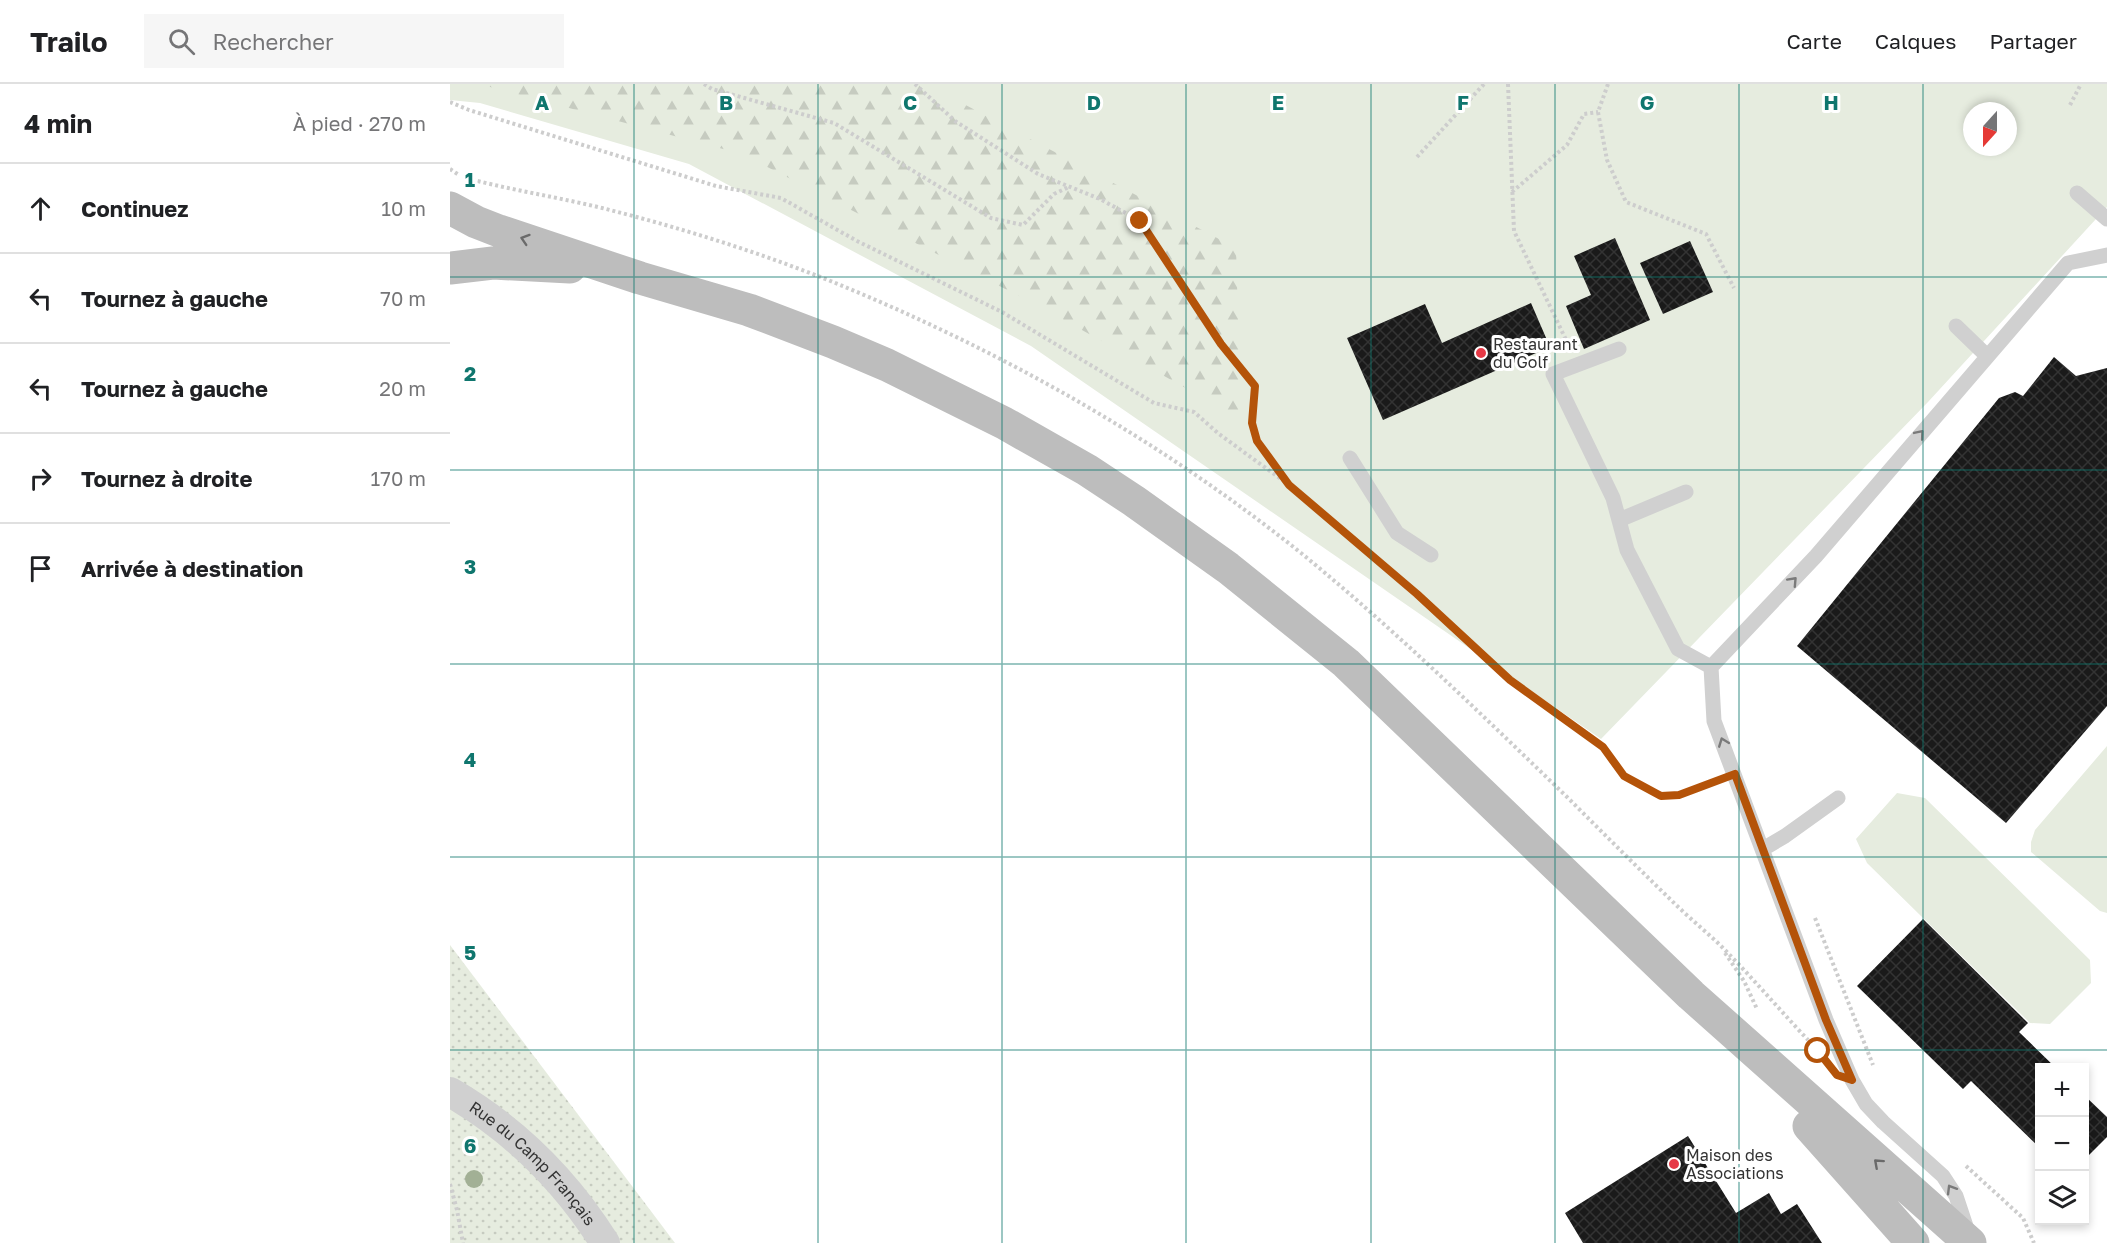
<!DOCTYPE html>
<html lang="fr">
<head>
<meta charset="utf-8">
<style>
  :root { --surface:#fff; --page:#f6f6f6; --text:#202124; --muted:#757577; --line:#e0e0e0 }
  body { margin:0; font-family:"Golos Text",sans-serif; background:var(--page); color:var(--text) }
  .controls { position:absolute; right:18px; bottom:18px; display:grid; overflow:hidden; border-radius:0px; box-shadow:0 3px 9px #0003 }
  .controls button { width:54px; height:54px; display:grid; place-items:center; padding:0; border:0; border-bottom:2px solid var(--line); background:var(--surface); color:var(--text); font:30px sans-serif }
  .compass { position:absolute; left:1513px; top:18px; width:54px; height:54px; border-radius:50%; background:var(--surface); box-shadow:0 3px 9px #0003; rotate:201deg }
  .stop { position:absolute; width:18px; height:18px; margin:-14px; border:4px solid #b45309; border-radius:50%; background:#fff }
  .stop.end { background:#b45309; border-color:#fff; box-shadow:0 2px 6px #0008 }
  .list { margin:0; padding:0; list-style:none }
  h2 { display:flex; justify-content:space-between; align-items:center; height:78px; margin:0; padding:0 24px; font-size:26px }
  h2 small { font-size:20px; font-weight:400; color:var(--muted) }
  .list li { display:grid; grid-template-columns:39px 1fr auto; gap:18px; align-items:center; box-sizing:border-box; height:90px; padding:0 24px; border-top:2px solid var(--line) }
  .list b { display:block; font-size:22px; white-space:nowrap }
  .list em { font-size:20px; font-style:normal; color:var(--muted) }
  .icon { flex:none; width:33px; height:33px; fill:none; stroke:currentColor; stroke-width:2; stroke-linecap:round; stroke-linejoin:round }
  .map { position:relative; flex:none; width:1657px; height:1159px; overflow:hidden }
  header { display:flex; align-items:center; gap:36px; box-sizing:border-box; height:84px; padding:0 30px; background:var(--surface); border-bottom:2px solid var(--line) }
  header strong { font-size:28px }
  nav { display:flex; gap:33px; margin-inline-start:auto; font-size:21px }
  .search { width:420px; height:54px; background:var(--page); display:flex; align-items:center; gap:15px; box-sizing:border-box; padding:0 21px; border-radius:0px; color:var(--muted); font-size:22px }
  main { display:flex }
  aside { flex:1; background:var(--surface) }
  .map>svg:first-child { display:block }
</style>
</head>
<body>
<header>
<strong>Trailo</strong>
<div class="search"><svg class="icon" aria-label="search" viewBox="0 0 24 24"><circle cx="10" cy="10" r="6"/><path d="M15 15l6 6"/></svg>Rechercher</div>
<nav><a>Carte</a><a>Calques</a><a>Partager</a></nav>
</header>
<main>
<aside>
<h2>4 min<small>À pied · 270 m</small></h2>
<ul class="list">
<li><svg class="icon" aria-label="ahead" viewBox="0 0 24 24"><path d="M12 20V5M6 11l6-6 6 6"/></svg><div><b>Continuez</b></div><em>10 m</em></li>
<li><svg class="icon" aria-label="left" viewBox="0 0 24 24"><path d="M17 20v-9H6M10 6l-5 5 5 5"/></svg><div><b>Tournez à gauche</b></div><em>70 m</em></li>
<li><svg class="icon" aria-label="left" viewBox="0 0 24 24"><path d="M17 20v-9H6M10 6l-5 5 5 5"/></svg><div><b>Tournez à gauche</b></div><em>20 m</em></li>
<li><svg class="icon" aria-label="right" viewBox="0 0 24 24"><path d="M7 20v-9h11M14 6l5 5-5 5"/></svg><div><b>Tournez à droite</b></div><em>170 m</em></li>
<li><svg class="icon" aria-label="arrive" viewBox="0 0 24 24"><path d="M6 21V4h12l-3 4 3 4H6"/></svg><div><b>Arrivée à destination</b></div></li>
</ul>
</aside>
<div class="map">
<svg width="1657" height="1159" viewBox="0 0 1657 1159">
  <defs>
    <pattern id="forest-firs" width="22" height="20" patternUnits="userSpaceOnUse" patternTransform="scale(1.5)"><rect width="22" height="20" fill="#e6ecdf"/><path d="M5 1l3.5 6h-7zM16 11l3.5 6h-7z" fill="#c6cbc0"/></pattern>
    <pattern id="park-dots" width="8" height="8" patternUnits="userSpaceOnUse" patternTransform="scale(1.5)"><rect width="8" height="8" fill="#e6ecdf"/><path d="M2 2h.1M6 6h.1" fill="none" stroke="#c6cbc0" stroke-width="1.8" stroke-linecap="round"/></pattern>
    <pattern id="building-cross-hatch" width="8" height="8" patternUnits="userSpaceOnUse" patternTransform="scale(1.5)"><rect width="8" height="8" fill="#1a1a1a"/><path d="M0 0l8 8M0 8l8-8" fill="none" stroke="#333"/></pattern>
  </defs>
  <rect width="100%" height="100%" fill="#fff"/>
  <path fill="#e6ecdf" fill-rule="evenodd" d="M0,0H1657V123L1478,318L1151,655L581,262L239,80L30,19L0,16ZM1522,27H1558V63H1522Z
    M1657,662V829L1650,827L1581,768V758L1585,746Z
    M1447,709L1475,714L1640,876L1641,899L1600,940L1580,939L1417,779L1406,755Z"/>
  <path fill="url(#forest-firs)" d="M29,0H476L786,164L791,335L598,227L292,70Z"/>
  <path fill="url(#park-dots)" d="M0,861L225,1159H0Z"/>
  <path fill="url(#building-cross-hatch)" d="M1165,154L1200,236L1134,265L1116,222L1141,211L1124,172Z
    M1240,157L1263,208L1213,230L1190,179Z
    M1081,219L1100,263L933,336L897,254L975,220L992,259Z
    M1604,273L1626,292L1657,284V622L1556,739L1347,562L1549,314L1565,308L1573,312Z
    M1473,835L1578,939L1569,948L1606,984H1590V1064L1521,997L1513,1005L1407,902Z
    M1634,1011L1657,1033V1053L1634,1076Z
    M1238,1052L1286,1129L1319,1109L1331,1130L1347,1120L1372,1159H1133L1115,1129Z"/>
  <g fill="none" stroke-linecap="round" stroke-linejoin="round">
    <path stroke="#cdcdcd" stroke-width="4" stroke-dasharray="3 3" stroke-linecap="butt" d="M254,0L262,5L384,39L541,134L573,141L604,110L619,103
      M465,0L505,37L588,90L650,115L690,137L771,260L805,302L802,339L807,357L839,401L967,510L1060,596L1138,650L1153,663L1174,692L1193,704L1211,712L1229,711L1262,698
      M1058,0L1064,147L1118,260
      M1158,0L1148,28L1157,76L1176,118L1256,150L1284,204
      M0,18L19,26L266,102L331,114L407,157L552,228L704,319L744,328L769,350L835,398
      M1620,21L1631,0
      M967,73L1034,0
      M0,85L9,91
      M16,94C61,106 107,113 152,124C228,143 305,167 378,196C546,264 709,355 851,469C944,545 1030,629 1116,712C1151,747 1186,782 1221,816C1236,831 1253,845 1269,860C1300,891 1328,924 1358,956
      M1062,108L1117,61L1134,30L1148,28
      M1365,834L1423,981
      M1275,869L1294,897L1307,925
      M1516,1082L1573,1134L1584,1159
      M0,1100L7,1126L13,1159"/>
    <path stroke="#d0d0d0" stroke-width="15" d="M1627,109L1657,135
      M1506,242L1537,272
      M1169,265L1103,290L1163,414L1177,466L1228,565L1261,583
      M900,374L947,449L981,471
      M1169,436L1236,408
      M1313,765L1335,752L1388,714
      M1518,1148L1506,1112L1493,1092L1433,1038L1416,1020L1402,996L1376,936L1264,637L1261,583L1366,472L1618,179L1657,171"/>
    <path stroke="#d0d0d0" stroke-width="30" id="s1" d="M0,1008C64,1045 116,1097 155,1159"/>
    <path stroke="#bdbdbd" stroke-width="33" d="M0,124L26,138L49,147L190,194L299,226L383,258L437,281L554,339L637,386L684,417L778,484L896,579L1241,911L1520,1159
      M0,184L43,179L120,183
      M1359,1042L1463,1159"/>
  </g>
  <circle fill="#a2b095" cx="24" cy="1095" r="9"/>
  <defs><path id="oneway-chevron" d="M-2-3.5L2.5 0L-2 3.5" fill="none" stroke-width="1.6" stroke-linecap="round" stroke-linejoin="round" transform="scale(1.5)"/></defs>
  <g stroke="#6a6a6a">
    <use href="#oneway-chevron" transform="translate(75 155) rotate(-162)"/>
    <use href="#oneway-chevron" transform="translate(1428 1079) rotate(-138)"/>
  </g>
  <g stroke="#7a7a7a">
    <use href="#oneway-chevron" transform="translate(1470 350) rotate(-50)"/>
    <use href="#oneway-chevron" transform="translate(1343 497) rotate(-47)"/>
    <use href="#oneway-chevron" transform="translate(1273 658) rotate(-111)"/>
    <use href="#oneway-chevron" transform="translate(1501 1105) rotate(-121)"/>
  </g>
  <g fill="none" stroke-linecap="round" stroke-linejoin="round">
    <path stroke="#b45309" stroke-width="8" d="M690,137L771,260L805,302L802,339L807,357L839,401L967,510L1060,596L1153,663L1174,692L1211,712L1229,711L1285,690L1376,936L1402,996L1387,991L1368,967"/>
  </g>
  <path fill="none" stroke="#0f766e" stroke-width="1.5" stroke-opacity="0.55" d="M184,0V1159M368,0V1159M552,0V1159M736,0V1159M921,0V1159M1105,0V1159M1289,0V1159M1473,0V1159M0,193H1657M0,386H1657M0,580H1657M0,773H1657M0,966H1657"/>
  <g fill="#e63946" stroke="#fff" stroke-width="2">
    <circle cx="1031" cy="269" r="6"/>
    <circle cx="1224" cy="1080" r="6"/>
  </g>
  <g text-anchor="middle" stroke-width="6" stroke-linejoin="round" paint-order="stroke">
    <g font-size="16" fill="#333" stroke="#fff" text-anchor="start">
      <text x="1043" y="266">Restaurant<tspan x="1043" dy="18">du Golf</tspan></text>
      <text x="1236" y="1077">Maison des<tspan x="1236" dy="18">Associations</tspan></text>
    </g>
    <g font-size="16" fill="#333" stroke="#fff">
      <text dy="6" stroke="none"><textPath href="#s1" startOffset="110">Rue du Camp Français</textPath></text>
    </g>
  </g>
  <g font-size="20" text-anchor="middle" font-weight="bold" fill="#0f766e" stroke="#fff" stroke-width="6" stroke-linejoin="round" paint-order="stroke">
    <text x="92" y="26">A</text>
    <text x="276" y="26">B</text>
    <text x="460" y="26">C</text>
    <text x="644" y="26">D</text>
    <text x="828" y="26">E</text>
    <text x="1013" y="26">F</text>
    <text x="1197" y="26">G</text>
    <text x="1381" y="26">H</text>
    <text x="20" y="103">1</text>
    <text x="20" y="297">2</text>
    <text x="20" y="490">3</text>
    <text x="20" y="683">4</text>
    <text x="20" y="876">5</text>
    <text x="20" y="1069">6</text>
  </g>
</svg>
<div class="controls">
<button>+</button>
<button>−</button>
<button><svg class="icon" aria-label="layers" viewBox="0 0 24 24"><path d="M12 4l9 5-9 5-9-5zM3 14l9 5 9-5"/></svg></button>
</div>
<svg class="compass" viewBox="-18 -18 36 36"><path d="M0-13l5 13h-10z" fill="#e53935"/><path d="M0 13l5-13h-10z" fill="#757577"/></svg>
<div class="stop" style="left:1368px;top:967px"></div>
<div class="stop end" style="left:690px;top:137px"></div>
</div>
</main>
</body>
</html>
